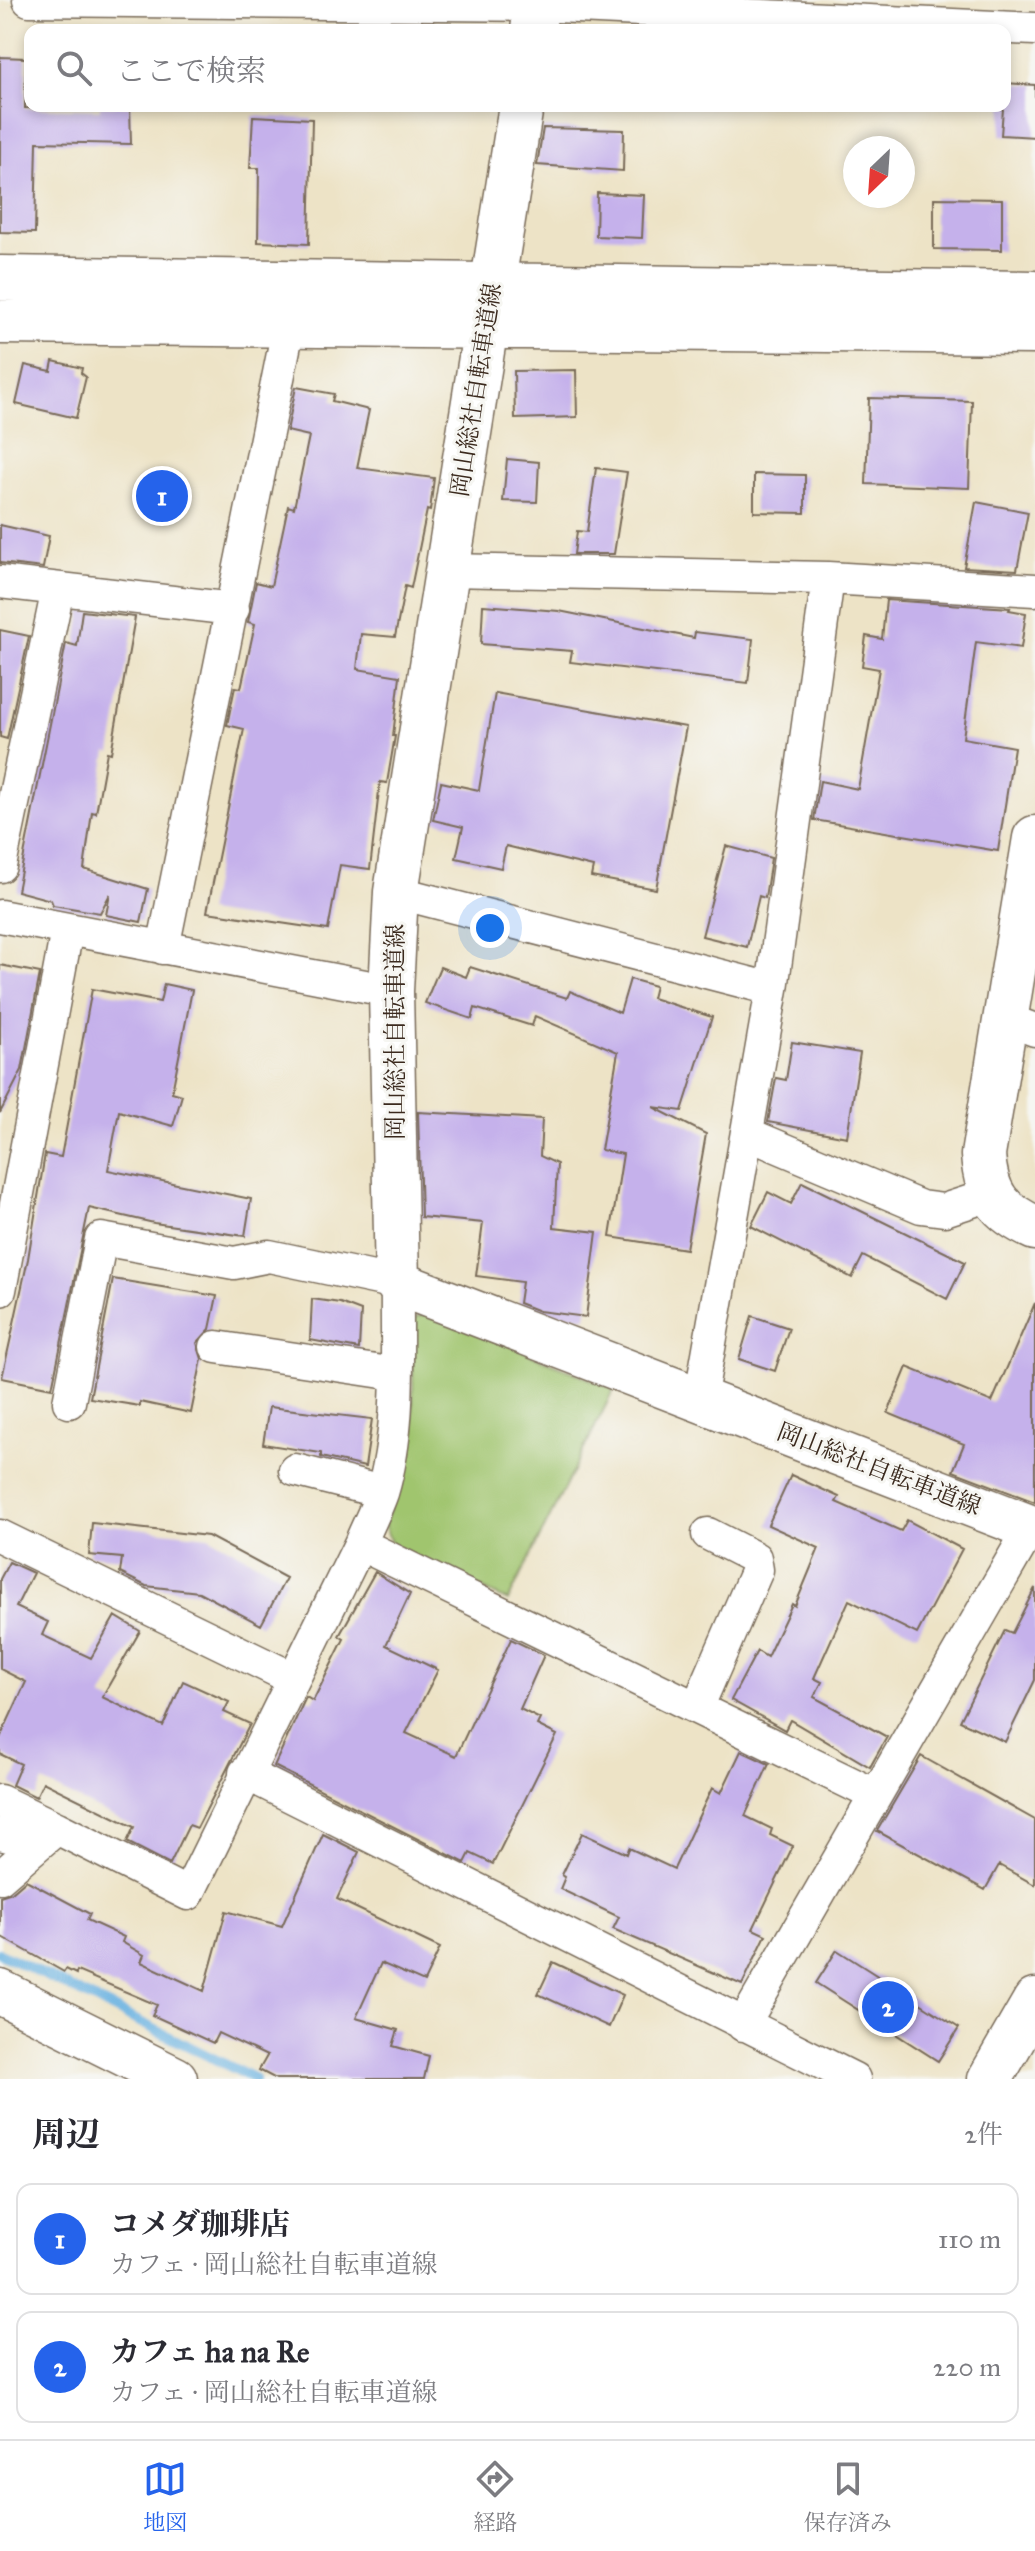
<!DOCTYPE html>
<html lang="ja">
<head>
<meta charset="utf-8">
<style>
  :root { --surface:#fff; --page:#f2f2f3; --text:#2b2b33; --muted:#7c7c81; --line:#e1e1e2; --accent:#2563eb }
  body { margin:0; font-family:"IM FELL Great Primer","Noto Serif JP",serif; background:var(--page); color:var(--text) }
  .compass { position:absolute; left:843px; top:136px; width:72px; height:72px; border-radius:50%; background:var(--surface); box-shadow:0 4px 12px #0003; rotate:205deg }
  .you { position:absolute; left:490px; top:928px; width:28px; height:28px; margin:-20px; border:6px solid #fff; border-radius:50%; background:#1a73e8; box-shadow:0 0 0 12px #1a73e833 }
  .badge { display:grid; place-items:center; width:52px; height:52px; border-radius:50%; background:var(--accent); color:#fff; font-size:26px; font-weight:700 }
  .pin { position:absolute; translate:-50% -50%; border:4px solid #fff; box-shadow:0 2px 8px #0006 }
  .list { margin:0; padding:0; list-style:none }
  h2 { display:flex; justify-content:space-between; align-items:center; height:104px; margin:0; padding:0 32px; font-size:34px }
  h2 small { font-size:26px; font-weight:400; color:var(--muted) }
  .list li { display:grid; grid-template-columns:52px 1fr auto; gap:24px; align-items:center; box-sizing:border-box; height:112px; margin:0 16px 16px; padding:0 16px; border:2px solid var(--line); border-radius:16px }
  .list b { display:block; font-size:30px; white-space:nowrap }
  .list p { margin:0; font-size:26px; white-space:nowrap; color:var(--muted) }
  .list em { font-size:26px; font-style:normal; color:var(--muted) }
  .icon { flex:none; width:44px; height:44px; fill:none; stroke:currentColor; stroke-width:2; stroke-linecap:round; stroke-linejoin:round }
  .map { position:relative; flex:none; width:1035px; height:2079px; overflow:hidden }
  .search { position:absolute; background:var(--surface); box-shadow:0 4px 12px #0003; left:24px; right:24px; top:24px; height:88px; display:flex; align-items:center; gap:20px; box-sizing:border-box; padding:0 28px; border-radius:16px; color:var(--muted); font-size:30px }
  .sheet { height:360px; background:var(--surface) }
  nav { display:flex; justify-content:space-around; align-items:center; box-sizing:border-box; height:112px; border-top:2px solid var(--line); background:var(--surface); font-size:22px; color:var(--muted) }
  nav a { display:grid; justify-items:center; gap:4px }
  nav .on { color:var(--accent) }
  .map>svg:first-child { display:block }
</style>
</head>
<body>
<div class="map">
<svg width="1035" height="2079" viewBox="0 0 1035 2079">
  <rect width="100%" height="100%" fill="#f6f6f2"/>
  <filter id="ink" filterUnits="userSpaceOnUse"><feTurbulence type="fractalNoise" baseFrequency=".0125" numOctaves="2"/><feDisplacementMap in="SourceGraphic" scale="16" xChannelSelector="R" yChannelSelector="G"/><feConvolveMatrix kernelMatrix="1 2 1 2 8 2 1 2 1" color-interpolation-filters="sRGB"/></filter>
  <filter id="wash" filterUnits="userSpaceOnUse"><feTurbulence type="fractalNoise" baseFrequency=".006" numOctaves="4" result="noise"/><feDisplacementMap in="SourceGraphic" scale="32" xChannelSelector="R" yChannelSelector="G"/><feGaussianBlur stdDeviation="1.8" result="paint"/><feColorMatrix in="noise" values="0 0 0 0 0 0 0 0 0 0 0 0 0 0 0 0 0 1.4 0 .05"/><feComposite in="paint" operator="in"/></filter>
  <g filter="url(#wash)">
    <rect width="100%" height="100%" fill="#ede3c6"/>
    <path fill="#a0c56e" stroke="#6e7846" stroke-width="2" d="M430,1312L614,1389L508,1601L392,1545L384,1525L402,1474L413,1420V1319Z"/>
    <g fill="none" stroke-linecap="round" stroke-linejoin="round">
      <path stroke="#6ab2e1" stroke-width="10" d="M0,1953L255,2079"/>
    </g>
    <g id="blocks">
      <path fill="#c5b1eb" d="M0,57L26,58L25,108L100,110V106H130L131,144L37,142L35,233L0,232Z
        M1005,83L1035,85V137L1001,135Z
        M253,116L312,119L309,244L258,242L259,168H250Z
        M543,128L624,130L623,171L537,165Z
        M597,193L644,195L642,238L596,236Z
        M934,198L1002,199V250L934,249Z
        M53,361L82,368L81,373L86,377L76,418L16,404L25,365L51,371Z
        M576,370L577,417L515,419L514,371Z
        M296,387L334,394L332,401L369,410L357,468L434,478L430,511L427,510L411,588L405,586L395,637L361,634L357,669L400,676L393,736H395L387,783L380,782L370,869L340,865L328,930L207,912L244,729L227,725L235,687L241,688L255,624L248,622L256,582L271,586L288,506L294,508L309,436L287,431Z
        M869,398L972,401L969,488L866,484Z
        M507,459L539,462L537,502L503,501Z
        M596,468L627,472L614,554H574L577,531L587,532Z
        M754,474L805,475V513L754,512Z
        M976,502L1028,512L1017,570L964,567Z
        M0,525L49,536L43,568L0,563Z
        M886,600L1010,608L1009,610L1026,613L1021,648L976,642L963,738L1014,747L998,851L814,820L820,781L858,789L879,669L862,666L866,636L882,639Z
        M483,605L559,611L694,638L695,632L753,639L748,683L570,662L572,651L481,644Z
        M82,611L135,617L111,753L107,752L96,813L92,812L84,869L148,889L141,922L106,915L110,894L100,913L53,905L51,900L17,891L66,643L77,646Z
        M0,630L29,636L7,739L0,737Z
        M495,693L686,727L656,889L591,877L593,867L506,846L501,868L456,858L463,827L433,820L441,782L479,790Z
        M726,846L771,858L765,898L759,896L747,947L702,936Z
        M0,965L40,973L22,1070L0,1113Z
        M440,967L466,977L470,967L567,998L570,991L620,1013L630,979L655,986L652,998L712,1017L682,1111L653,1107L706,1134L686,1249L610,1237L623,1154L601,1150L618,1052L535,1016L532,1026L475,1008L472,1019L425,1003Z
        M164,984L192,990L172,1092L182,1095L173,1126L119,1111L108,1170L251,1199L245,1236L154,1223L89,1208L52,1388L2,1378L28,1259L45,1154L61,1157L92,989L160,1002Z
        M792,1042L860,1053L847,1137L768,1122L776,1078L786,1080Z
        M418,1112L542,1119L540,1156L557,1164L554,1227L597,1232L586,1317L539,1311L519,1303L522,1282L476,1276L483,1223L421,1217Z
        M802,1182L965,1262L947,1299L863,1256L852,1278L751,1226L768,1192L791,1204Z
        M113,1279L217,1296L210,1329L197,1343L202,1359L191,1413L140,1402V1406L90,1398Z
        M312,1299L340,1303L361,1311L359,1349L310,1340Z
        M1035,1303V1502L953,1471L964,1444L888,1413L907,1367L992,1402Z
        M752,1316L789,1328L775,1371L739,1359Z
        M269,1407L372,1419L365,1467L321,1457V1453L263,1444Z
        M791,1475L839,1497L836,1502L901,1531L907,1520L962,1549L917,1634L849,1600L814,1678L822,1682L814,1697L887,1737L870,1767L790,1720L785,1730L731,1700L757,1651L767,1657L792,1604L795,1606L819,1548L768,1525Z
        M92,1523L208,1536L286,1578L261,1625L199,1592L146,1586L120,1573L122,1558L89,1555Z
        M9,1562L33,1573L16,1607L48,1622L42,1635L91,1658L115,1616L140,1631L102,1697L163,1726L183,1681L229,1702L224,1712L250,1724L197,1828L189,1825L170,1864L127,1842L134,1827L43,1782L36,1797L12,1785L21,1764L0,1754V1738L26,1682L0,1669V1579Z
        M375,1572L410,1594L386,1645L438,1670L406,1733L456,1756L511,1639L544,1655L520,1709L540,1719L537,1725L557,1735L493,1864L470,1853L465,1863L274,1766L306,1697L313,1701L344,1639L339,1636Z
        M1035,1588V1680L1005,1742L960,1721L1005,1630L1012,1633Z
        M741,1751L769,1764L745,1816L772,1829L770,1835L793,1846L753,1929L766,1935L742,1985L613,1929L619,1917L560,1889L565,1877L562,1875L582,1833L627,1854L629,1848L674,1869L712,1788L721,1793Z
        M921,1756L1035,1820V1885L999,1865L985,1890L877,1831Z
        M323,1834L359,1852L337,1899L440,1948L424,1982L381,1963L356,2018L398,2030L393,2046L429,2056L424,2079H276L259,2070L267,2056L218,2033L213,2043L152,2015L157,2005L77,1971L76,1974L66,1969L64,1972L0,1936V1896L12,1892L26,1880L90,1914L87,1920L124,1937L122,1942L144,1955L141,1962L204,1991L226,1911L282,1926Z
        M837,1950L959,2028L938,2061L816,1983Z
        M553,1962L623,1995L609,2027L538,1994Z"/>
    </g>
  </g>
  <g filter="url(#ink)">
    <use href="#blocks" fill-opacity="0" stroke="#796b59" stroke-width="2"/>
    <g fill="none" stroke-linecap="round" stroke-linejoin="round">
      <defs>
        <path id="street" d="M29,0L536,5L1035,29
          M447,570L828,578L1035,590
          M0,582L233,609
          M0,866L58,589
          M396,892L772,989
          M0,916L391,991
          M163,948L289,324
          M1005,1019L1035,1030
          M748,1134L921,1207L944,1210L990,1195
          M0,1290L67,930
          M216,1347L396,1374
          M700,1400L772,989L828,578
          M295,1470L382,1492
          M0,1536L292,1678
          M360,1544L875,1795
          M697,1708L757,1570L755,1558L708,1534
          M245,1773L854,2079
          M0,1801L57,1828
          M0,1834L14,1837L54,1829
          M0,1877L57,1828L188,1894L360,1544C367,1527 376,1510 382,1493C402,1427 396,1351 397,1283L269,1256L234,1263L101,1239L69,1402
          M743,2025L1031,1527"/>
        <path id="secondary" d="M533,30L537,0
          M521,106L396,892L391,991L397,1283L1035,1529
          M0,278L1035,293
          M0,322L1035,332
          M1035,838L983,1155C986,1195 999,1212 1035,1228
          M0,1992L175,2079
          M990,2079L1035,2001"/>
      </defs>
      <use href="#street" stroke="#796b59" stroke-width="35"/>
      <use href="#secondary" stroke="#796b59" stroke-width="47"/>
      <use href="#street" stroke="#fff" stroke-width="32"/>
      <use href="#secondary" stroke="#fff" stroke-width="44"/>
    </g>
  </g>
  <g text-anchor="middle" stroke-width="6" stroke-linejoin="round" paint-order="stroke">
    <g font-size="24" fill="#3b2a1e" stroke="#f6f6f2">
      <text transform="translate(476 390) rotate(-81)" y="8">岡山総社自転車道線</text>
      <text transform="translate(395 1032) rotate(-90)" y="8">岡山総社自転車道線</text>
      <text transform="translate(879 1469) rotate(21)" y="8">岡山総社自転車道線</text>
    </g>
  </g>
</svg>
<svg class="compass" viewBox="-18 -18 36 36"><path d="M0-13l5 13h-10z" fill="#e53935"/><path d="M0 13l5-13h-10z" fill="#7c7c81"/></svg>
<div class="you"></div>
<div class="pin badge" style="left:162px;top:496px">1</div>
<div class="pin badge" style="left:888px;top:2007px">2</div>
<div class="search"><svg class="icon" aria-label="search" viewBox="0 0 24 24"><circle cx="10" cy="10" r="6"/><path d="M15 15l6 6"/></svg>ここで検索</div>
</div>
<section class="sheet">
<h2>周辺<small>2件</small></h2>
<ul class="list">
<li><span class="badge">1</span><div><b>コメダ珈琲店</b><p>カフェ · 岡山総社自転車道線</p></div><em>110 m</em></li>
<li><span class="badge">2</span><div><b>カフェ ha na Re</b><p>カフェ · 岡山総社自転車道線</p></div><em>220 m</em></li>
</ul>
</section>
<nav>
<a class="on"><svg class="icon" aria-label="map" viewBox="0 0 24 24"><path d="M3 6l6-2 6 2 6-2v14l-6 2-6-2-6 2zM9 4v14M15 6v14"/></svg>地図</a>
<a><svg class="icon" aria-label="directions" viewBox="0 0 24 24"><path d="M12 3l9 9-9 9-9-9zM9 14v-3h6M13 9l2 2-2 2"/></svg>経路</a>
<a><svg class="icon" aria-label="saved" viewBox="0 0 24 24"><path d="M7 4h10v16l-5-4-5 4z"/></svg>保存済み</a>
</nav>
</body>
</html>
